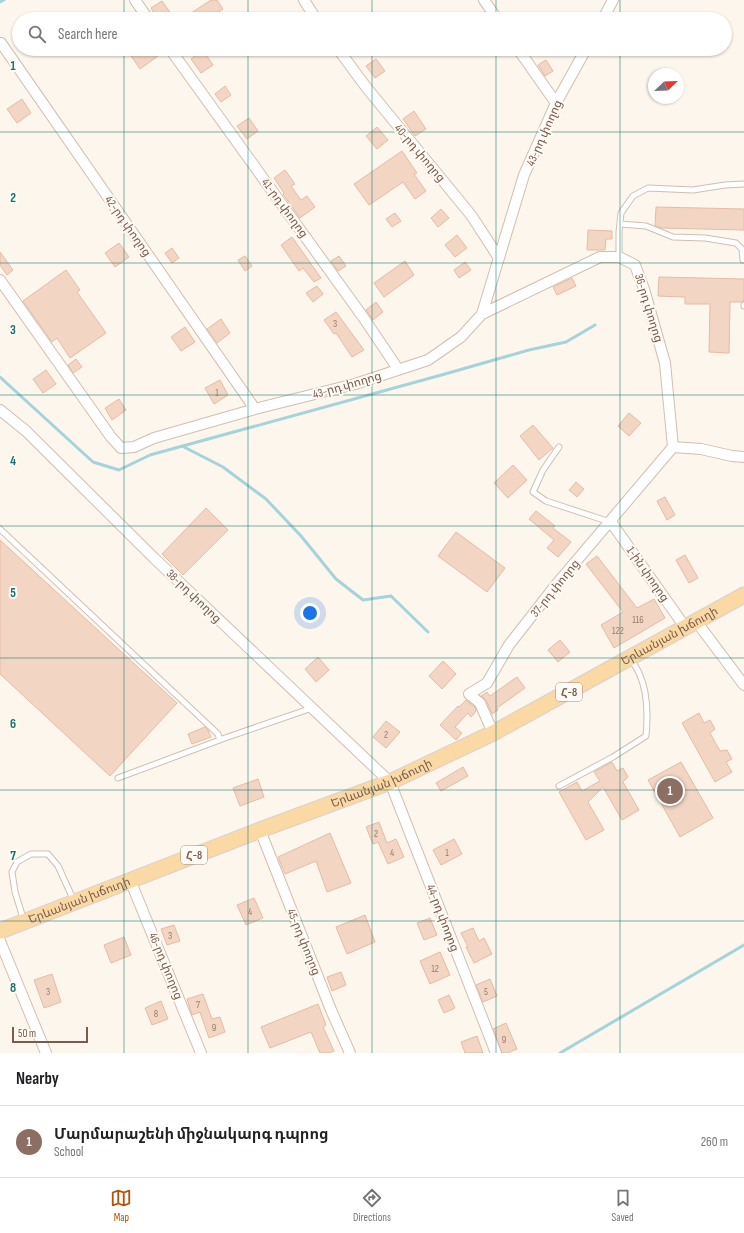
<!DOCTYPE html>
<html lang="en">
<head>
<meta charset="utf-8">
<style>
  :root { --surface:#fff; --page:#f2f2f2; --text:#202124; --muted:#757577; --line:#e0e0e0; --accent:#b45309 }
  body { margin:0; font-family:"Sofia Sans Condensed","Noto Sans Armenian",sans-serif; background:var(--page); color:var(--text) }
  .compass { position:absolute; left:648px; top:68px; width:36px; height:36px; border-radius:50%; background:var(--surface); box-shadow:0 1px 3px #0004; rotate:67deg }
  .scale { position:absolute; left:12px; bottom:10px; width:76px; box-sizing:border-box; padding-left:4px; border:2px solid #7a5c4d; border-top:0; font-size:11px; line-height:14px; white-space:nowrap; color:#7a5c4d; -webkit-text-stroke:3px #fffaf3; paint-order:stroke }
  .you { position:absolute; left:310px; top:613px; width:14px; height:14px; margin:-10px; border:3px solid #fff; border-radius:50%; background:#1a73e8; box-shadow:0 0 0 6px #1a73e833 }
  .badge { display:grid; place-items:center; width:26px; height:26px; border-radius:50%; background:var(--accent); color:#fff; font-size:13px; font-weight:700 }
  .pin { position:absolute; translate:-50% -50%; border:2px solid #fff; box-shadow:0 1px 4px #0006 }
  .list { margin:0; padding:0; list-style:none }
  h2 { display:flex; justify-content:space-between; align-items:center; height:52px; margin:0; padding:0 16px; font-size:17px }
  h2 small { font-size:13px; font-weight:400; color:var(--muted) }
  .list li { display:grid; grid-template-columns:26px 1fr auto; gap:12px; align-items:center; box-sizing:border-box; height:72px; padding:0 16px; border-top:1px solid var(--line) }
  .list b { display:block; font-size:15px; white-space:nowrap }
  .list p { margin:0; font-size:13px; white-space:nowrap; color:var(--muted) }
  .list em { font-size:13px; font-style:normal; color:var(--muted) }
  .icon { flex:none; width:22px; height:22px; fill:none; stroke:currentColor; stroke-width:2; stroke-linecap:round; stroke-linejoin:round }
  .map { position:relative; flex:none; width:744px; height:1053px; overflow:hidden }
  .search { position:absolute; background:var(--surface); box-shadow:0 1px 3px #0004; left:12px; right:12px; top:12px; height:44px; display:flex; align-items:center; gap:10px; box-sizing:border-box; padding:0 14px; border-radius:22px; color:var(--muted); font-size:15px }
  .sheet { height:124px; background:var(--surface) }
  nav { display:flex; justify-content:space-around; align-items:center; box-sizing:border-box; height:56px; border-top:1px solid var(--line); background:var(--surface); font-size:11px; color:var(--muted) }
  nav a { display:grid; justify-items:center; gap:2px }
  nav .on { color:var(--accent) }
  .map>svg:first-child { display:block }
</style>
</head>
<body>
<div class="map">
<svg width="744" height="1053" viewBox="0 0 744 1053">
  <rect width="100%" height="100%" fill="#fdf6ec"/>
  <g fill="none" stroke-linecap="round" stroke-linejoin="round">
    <path stroke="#a5d3da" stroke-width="3" d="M0,2L4,0
      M0,377L93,462L119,470L150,455L445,374L529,350L566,342L595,325
      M182,446L223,467L266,499L301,536L336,579L363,600L391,596L428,632
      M560,1053L744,945"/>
  </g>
  <path fill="#f3d5c3" stroke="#e6bba3" d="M211,0H217L223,9L207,19H182Z
    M162,1L175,19H158L151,8Z
    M140,49H153L158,56L140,69L131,56Z
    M203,50L213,65L201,73L191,59Z
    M376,59L385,71L375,78L366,66Z
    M546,60L553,71L545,76L538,65Z
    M225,86L231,95L221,102L215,94Z
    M22,99L31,113L17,123L7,109Z
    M414,111L426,129L415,136L403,119Z
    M249,118L258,131L247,139L237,126Z
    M377,127L388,140L377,149L366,136Z
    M402,151L417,173L414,174L426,191L415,199L403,182L369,205L354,184Z
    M285,170L295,184L291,186L301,200L307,196L315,207L300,218L283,194L284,193L274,178Z
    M656,207L744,209V230L662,228L655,226Z
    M441,209L449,218L438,227L431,218Z
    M395,213L401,221L392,227L386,219Z
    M588,230L612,231V239H606L605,250H587Z
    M457,235L467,248L455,257L445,245Z
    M292,237L321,278L314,282L303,268L299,271L281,245Z
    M119,243L129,257L115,267L105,253Z
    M172,248L179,258L172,263L165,253Z
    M0,252L13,270L7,275L0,265Z
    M245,256L252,266L245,271L238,260Z
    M339,256L346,266L338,271L331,261Z
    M405,261L414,275L384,297L374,283Z
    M465,262L471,270L459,278L454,270Z
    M66,270L80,290L77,292L106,333L70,358L57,338L52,342L23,301Z
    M659,277L744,279V301L741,302H730L729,353L709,352L710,304H685V297L658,296Z
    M572,278L576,286L557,295L553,287Z
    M317,286L323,294L313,302L306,293Z
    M376,302L383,312L373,320L366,310Z
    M336,312L364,350L352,357L336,333L334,334L324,320Z
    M221,319L230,333L217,343L207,329Z
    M185,327L195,342L181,351L171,337Z
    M76,359L82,367L73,373L68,365Z
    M46,370L56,384L43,393L33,379Z
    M220,380L228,395L214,404L205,388Z
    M119,399L126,410L112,420L105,408Z
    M629,413L641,423L629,436L618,426Z
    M533,425L553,448L539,460L520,436Z
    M513,465L527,480L508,498L494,483Z
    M576,482L584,489L577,497L569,490Z
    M665,497L675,515L667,520L657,501Z
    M206,508L228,530L183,575L162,554Z
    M536,511L555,526L553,528L571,542L558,557L547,548L554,540L529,519Z
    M456,532L505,568L487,592L438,556Z
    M0,540L177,703L110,776L0,674Z
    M685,555L698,578L689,583L676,560Z
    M597,556L637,608L654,599L665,618L614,648L601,625L623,612L586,564Z
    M560,640L570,652L558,662L548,650Z
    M318,657L329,670L316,682L305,669Z
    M443,661L456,674L442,689L429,676Z
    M517,677L525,688L497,708L498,710L492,714L486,700L481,696L487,692L490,696Z
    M466,700L475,707L476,711L471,717L468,713L455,727L462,733L456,740L440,725L458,706L459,707Z
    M699,713L704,723L710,720L715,729L710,733L720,751L727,750L732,759L726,762L732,772L715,782L682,723Z
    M386,721L400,732L386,748L373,737Z
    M205,727L208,730L211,737L192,744L188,734Z
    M612,762L617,771L623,768L628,777L623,782L639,810L622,820L603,787L588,802L604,830L586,840L559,792L577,782L582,791L600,781L594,772Z
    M681,762L713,818L680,837L648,780Z
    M463,767L468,776L441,791L436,783Z
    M258,779L264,797L240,806L233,788Z
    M379,822L387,843L396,839L404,857L388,864L378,842L373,844L366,827Z
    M330,833L351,883L327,892L316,861L285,874L278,857Z
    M454,839L462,854L441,865L433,850Z
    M254,898L263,918L246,925L237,905Z
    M365,915L375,942L347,954L336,927Z
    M430,918L437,935L424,940L417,923Z
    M174,925L180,941L167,945L161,929Z
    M473,928L479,941L484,938L492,954L474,963L466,947H468L461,933Z
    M124,937L131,955L111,963L104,945Z
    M440,952L450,975L430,984L420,961Z
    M341,972L346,985L332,991L327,977Z
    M52,974L61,1002L44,1008L34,980Z
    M490,979L497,996L483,1002L476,985Z
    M203,994L212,1019L220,1017L225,1032L209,1038L200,1012L192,1015L187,999Z
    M449,995L455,1008L444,1013L438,1000Z
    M161,1001L168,1019L152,1025L145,1008Z
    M318,1004L326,1025L323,1027L334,1051L329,1053H320L311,1032L270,1048L261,1027Z
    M506,1023L517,1049L507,1053H502L493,1029Z
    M477,1036L483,1053H465L461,1042Z"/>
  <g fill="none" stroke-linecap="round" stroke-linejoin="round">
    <defs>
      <path id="lane" d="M620,224L646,226L673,237L705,238L736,243L742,249L743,260
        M619,257V232L621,213L633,196L648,188L693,190L725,185L744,184
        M744,305V306
        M559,447L543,470L533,492L546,501L610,522
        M0,529L218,734L220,740
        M118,778L225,738L312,708
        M559,786L613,757L646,736C648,715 648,692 639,673C637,668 633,663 630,659
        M24,921L15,892L12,872L17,862L31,854H48L58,866L74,901"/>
      <path id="street" d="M135,0L148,19
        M304,0L316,19
        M484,0L497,19
        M603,19L613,0
        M1,43L255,409
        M170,49L363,317L398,369
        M338,49L366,87L471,215L499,258
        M518,49L556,103
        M0,280L111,437L121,448L134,447L154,438L255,409L355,384L428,360L461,337L482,314L524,175L556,103L586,49
        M482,314L600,257H619L635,265L644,289L665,363L673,447
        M0,410L26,431L155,559L390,782L496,1053
        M673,447L701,449L732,456L744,457
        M611,522L685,627
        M696,621L744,685
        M493,733L480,703L469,694L487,683L509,645L555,586L673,447
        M260,830L331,1010L350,1053
        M130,880L201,1053
        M0,941L46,1053"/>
      <g id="primary">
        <path id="s1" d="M0,931L260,830L390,782L493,733L744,595"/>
      </g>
    </defs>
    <use href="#lane" stroke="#d1beb0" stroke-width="7"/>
    <use href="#street" stroke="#d1beb0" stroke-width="12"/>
    <use href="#primary" stroke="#dad1cd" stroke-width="17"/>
    <use href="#lane" stroke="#fff" stroke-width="5"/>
    <use href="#street" stroke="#fff" stroke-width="10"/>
    <use href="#primary" stroke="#fbd9a5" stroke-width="15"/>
  </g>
  <path fill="none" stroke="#0f766e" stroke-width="1" stroke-opacity="0.55" d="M124,0V19M248,0V19M372,0V19M496,0V19M620,0V19M124,49V1053M248,49V1053M372,49V1053M496,49V1053M620,49V1053M0,132H744M0,263H744M0,395H744M0,526H744M0,658H744M0,790H744M0,921H744"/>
  <g text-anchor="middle" stroke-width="4" stroke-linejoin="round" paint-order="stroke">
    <g font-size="10" fill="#987a6a">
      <text x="335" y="327">3</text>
      <text x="217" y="396">1</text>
      <text x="638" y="623">116</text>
      <text x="618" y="634">122</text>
      <text x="386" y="738">2</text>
      <text x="376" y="837">2</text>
      <text x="392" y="856">4</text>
      <text x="447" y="856">1</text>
      <text x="250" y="915">4</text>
      <text x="170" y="939">3</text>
      <text x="435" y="972">12</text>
      <text x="48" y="995">3</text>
      <text x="486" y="995">5</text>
      <text x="198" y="1008">7</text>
      <text x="156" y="1017">8</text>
      <text x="214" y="1031">9</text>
      <text x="504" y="1043">9</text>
    </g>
    <g fill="#fffaf3" stroke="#a28b7f" stroke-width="1">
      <rect x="556" y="683" width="26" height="18" rx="3"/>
      <rect x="181" y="846" width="26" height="18" rx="3"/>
    </g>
    <g font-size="11" font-weight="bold" fill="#7a5c4d">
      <text x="569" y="696">Հ-8</text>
      <text x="194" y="859">Հ-8</text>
    </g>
    <g font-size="12" fill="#7a5c4d" stroke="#fffaf3">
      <text transform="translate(544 133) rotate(-66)" y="4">43-րդ փողոց</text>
      <text transform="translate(420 153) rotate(50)" y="4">40-րդ փողոց</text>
      <text transform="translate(285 208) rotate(54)" y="4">41-րդ փողոց</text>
      <text transform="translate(128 226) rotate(55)" y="4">42-րդ փողոց</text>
      <text transform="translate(649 308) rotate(73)" y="4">36-րդ փողոց</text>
      <text transform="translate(347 385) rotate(-16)" y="4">43-րդ փողոց</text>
      <text transform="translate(648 574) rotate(55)" y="4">1-ին փողոց</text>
      <text transform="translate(555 588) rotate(-51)" y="4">37-րդ փողոց</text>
      <text transform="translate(194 596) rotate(44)" y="4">38-րդ փողոց</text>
      <text dy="4" stroke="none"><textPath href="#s1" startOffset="733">Երևանյան խճուղի</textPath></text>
      <text dy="4" stroke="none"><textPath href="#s1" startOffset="409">Երևանյան խճուղի</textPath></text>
      <text dy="4" stroke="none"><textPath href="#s1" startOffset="85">Երևանյան խճուղի</textPath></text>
      <text transform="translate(443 918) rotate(69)" y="4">44-րդ փողոց</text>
      <text transform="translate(304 942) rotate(68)" y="4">45-րդ փողոց</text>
      <text transform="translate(166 966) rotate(68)" y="4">46-րդ փողոց</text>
    </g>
  </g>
  <g font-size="13" text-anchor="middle" font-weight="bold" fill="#0f766e" stroke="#fffaf3" stroke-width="4" stroke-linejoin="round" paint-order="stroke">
    <text x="13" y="70">1</text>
    <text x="13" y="202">2</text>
    <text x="13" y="334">3</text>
    <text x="13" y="465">4</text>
    <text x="13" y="597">5</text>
    <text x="13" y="728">6</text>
    <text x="13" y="860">7</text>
    <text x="13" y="992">8</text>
  </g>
</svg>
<svg class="compass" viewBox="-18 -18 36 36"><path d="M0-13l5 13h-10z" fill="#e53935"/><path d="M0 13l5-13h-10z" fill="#757577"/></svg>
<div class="scale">50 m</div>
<div class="you"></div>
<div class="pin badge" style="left:670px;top:791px;background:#8d6e63">1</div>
<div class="search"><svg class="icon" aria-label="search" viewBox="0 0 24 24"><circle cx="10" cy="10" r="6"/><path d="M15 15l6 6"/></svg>Search here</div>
</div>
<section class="sheet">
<h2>Nearby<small></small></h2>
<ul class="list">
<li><span class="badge" style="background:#8d6e63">1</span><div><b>Մարմարաշենի միջնակարգ դպրոց</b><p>School</p></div><em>260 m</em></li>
</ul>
</section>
<nav>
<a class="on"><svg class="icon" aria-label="map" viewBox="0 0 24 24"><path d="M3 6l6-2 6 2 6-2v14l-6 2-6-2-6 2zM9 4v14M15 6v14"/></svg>Map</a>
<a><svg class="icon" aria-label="directions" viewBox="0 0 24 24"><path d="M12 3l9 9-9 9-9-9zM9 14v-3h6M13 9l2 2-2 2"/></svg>Directions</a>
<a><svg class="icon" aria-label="saved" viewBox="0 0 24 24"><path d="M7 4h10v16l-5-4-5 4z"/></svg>Saved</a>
</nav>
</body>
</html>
